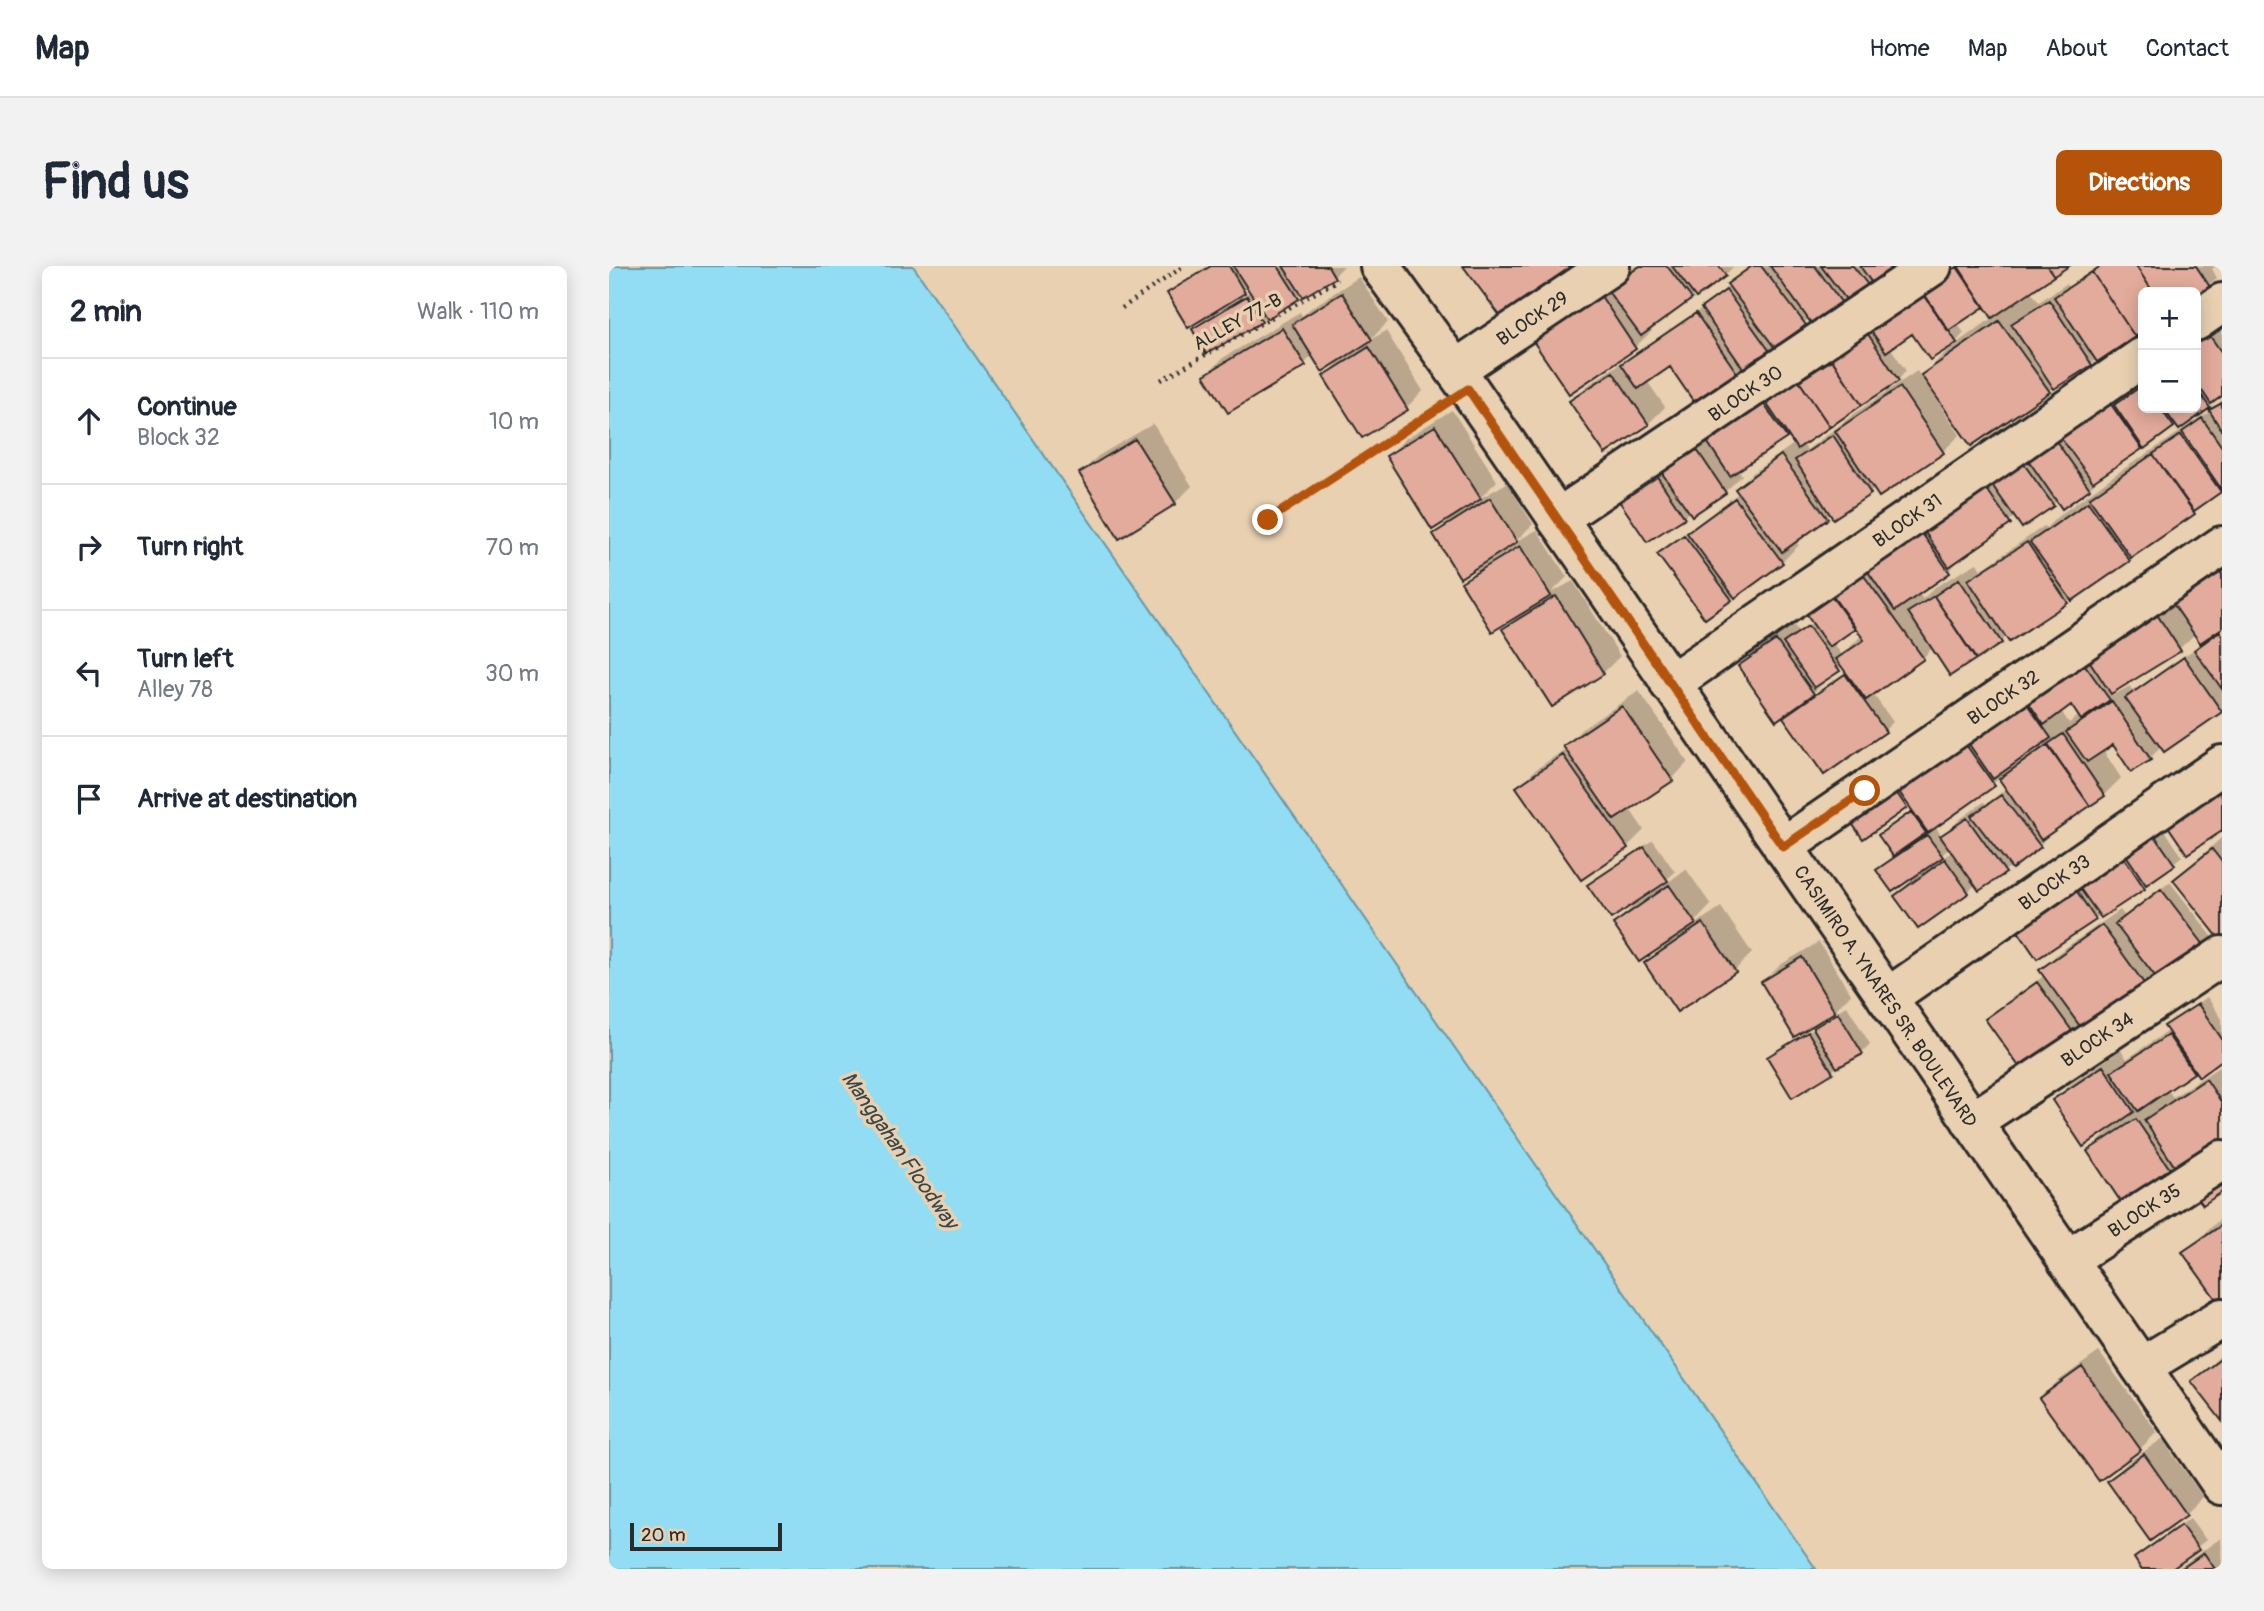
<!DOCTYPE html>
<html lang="en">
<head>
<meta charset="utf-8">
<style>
  :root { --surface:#fff; --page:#f2f2f3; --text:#1f2937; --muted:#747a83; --line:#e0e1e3; --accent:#b45309 }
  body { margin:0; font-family:Pangolin,sans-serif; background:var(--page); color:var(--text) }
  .controls { position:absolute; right:21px; top:21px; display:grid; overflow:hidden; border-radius:10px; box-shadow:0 4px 18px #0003 }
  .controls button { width:63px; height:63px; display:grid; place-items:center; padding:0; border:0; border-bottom:2px solid var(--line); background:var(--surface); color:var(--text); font:35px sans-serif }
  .scale { position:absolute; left:21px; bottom:18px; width:152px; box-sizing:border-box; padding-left:7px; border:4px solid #2b2b2b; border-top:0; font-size:19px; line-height:24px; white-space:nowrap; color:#2b2b2b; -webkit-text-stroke:5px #e8d0b1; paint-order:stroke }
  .stop { position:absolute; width:21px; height:21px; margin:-16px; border:5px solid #b45309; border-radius:50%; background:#fff }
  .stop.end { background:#b45309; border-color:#fff; box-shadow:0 2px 7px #0008 }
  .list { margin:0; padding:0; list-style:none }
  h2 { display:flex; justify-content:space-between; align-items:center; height:91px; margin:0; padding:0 28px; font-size:30px }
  h2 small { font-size:23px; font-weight:400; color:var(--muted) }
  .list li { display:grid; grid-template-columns:46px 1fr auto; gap:21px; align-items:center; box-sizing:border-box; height:126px; padding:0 28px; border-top:2px solid var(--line) }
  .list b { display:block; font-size:26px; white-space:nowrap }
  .list p { margin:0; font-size:23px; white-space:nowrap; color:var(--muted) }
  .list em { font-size:23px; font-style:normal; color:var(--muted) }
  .icon { flex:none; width:38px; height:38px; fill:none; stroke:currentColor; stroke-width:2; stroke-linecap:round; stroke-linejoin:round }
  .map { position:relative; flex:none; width:1613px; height:1303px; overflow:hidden; border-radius:10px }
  header { display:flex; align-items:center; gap:42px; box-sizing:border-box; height:98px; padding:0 35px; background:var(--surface); border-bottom:2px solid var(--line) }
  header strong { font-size:33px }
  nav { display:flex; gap:38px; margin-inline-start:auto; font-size:24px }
  .intro { display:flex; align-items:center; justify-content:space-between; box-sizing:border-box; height:168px; padding:0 42px }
  h1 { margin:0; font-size:49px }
  .button { padding:18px 32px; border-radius:10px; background:var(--accent); color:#fff; font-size:24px; font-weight:700 }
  main { display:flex; gap:42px; padding:0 42px }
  aside { flex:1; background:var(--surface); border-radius:10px; box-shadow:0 4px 18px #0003 }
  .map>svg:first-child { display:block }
</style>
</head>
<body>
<header>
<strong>Map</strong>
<nav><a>Home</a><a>Map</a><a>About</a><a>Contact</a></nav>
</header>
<div class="intro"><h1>Find us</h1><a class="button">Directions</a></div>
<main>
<aside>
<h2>2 min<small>Walk · 110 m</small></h2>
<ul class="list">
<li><svg class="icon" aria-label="ahead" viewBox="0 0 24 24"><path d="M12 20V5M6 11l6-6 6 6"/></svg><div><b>Continue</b><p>Block 32</p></div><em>10 m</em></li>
<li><svg class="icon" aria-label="right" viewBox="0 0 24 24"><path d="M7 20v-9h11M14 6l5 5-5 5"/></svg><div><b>Turn right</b></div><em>70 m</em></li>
<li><svg class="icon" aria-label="left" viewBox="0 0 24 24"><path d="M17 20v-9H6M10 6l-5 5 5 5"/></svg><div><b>Turn left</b><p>Alley 78</p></div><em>30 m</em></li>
<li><svg class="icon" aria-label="arrive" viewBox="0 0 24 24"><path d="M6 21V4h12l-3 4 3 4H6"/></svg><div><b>Arrive at destination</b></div></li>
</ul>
</aside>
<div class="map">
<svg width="1613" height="1303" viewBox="0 0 1613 1303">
  <rect width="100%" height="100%" fill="#e8d0b1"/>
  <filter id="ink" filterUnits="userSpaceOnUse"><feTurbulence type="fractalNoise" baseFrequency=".0143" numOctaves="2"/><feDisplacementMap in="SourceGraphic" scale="14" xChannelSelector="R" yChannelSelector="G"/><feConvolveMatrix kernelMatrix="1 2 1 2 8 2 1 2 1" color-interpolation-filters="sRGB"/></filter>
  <g filter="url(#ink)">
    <path fill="#92ddf3" stroke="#6996a3" stroke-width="2" d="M0,0H304L1207,1303H0Z"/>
    <path fill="#0003" fill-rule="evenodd" d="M600,0H735L725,10L693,27L652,54L585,64L593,55L642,25L640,21L579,59L560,27L569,19Z
      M1027,0L1124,1L1116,9L1086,28L1041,61L1043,65L1026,81L960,125L924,72Z
      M1142,0H1291L1234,38L1201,52L1129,108L1062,99L1038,115L1056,141L1039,158L962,135L979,119L1097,40Z
      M1348,0H1458L1421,24L1430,36L1457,18L1459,21L1490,0H1607L1603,3L1608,12L1587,29V26H1534V63L1440,125H1326L1323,127L1351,169L1334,185L1271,228L1266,222L1261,227L1223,247L1186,275L1190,279L1173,296L1122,332L1050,288L1131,226L1129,223L1145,206L1186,177L1180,168L1129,203L1133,209L1116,226L1081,245L1075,250L1006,226L1193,99L1198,108L1223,92L1271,54ZM1376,38L1385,51L1349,76L1348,75L1355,67L1348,57ZM1304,66L1346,77L1312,111L1308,105L1245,148L1198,184L1193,177L1289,114L1297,105L1281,81Z
      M750,11L779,56L761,74L777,65L814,125L797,142L716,110L734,92L704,89L695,98L597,109L614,92L691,46L693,50L702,42Z
      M1605,56L1613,67V128L1600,141L1570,161L1567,157L1534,179L1487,212L1488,214L1480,222L1449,234L1444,239L1407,250L1356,288L1340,305L1309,327L1314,333L1326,321L1368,297L1372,304L1435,260L1437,262L1448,251L1507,208L1603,145L1613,134V223L1519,294L1458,336L1398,369L1392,376L1324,381L1314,392L1264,428L1284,456L1276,464L1176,452L1185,443L1184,441L1131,400L1148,383L1184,358L1190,366L1204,356L1194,342L1518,121L1522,127L1534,118V142H1587V69ZM1247,360L1253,369L1233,389L1224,376ZM1234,399L1238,406L1205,429L1204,427Z
      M843,144L888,215L870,233L898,217L924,258L906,276L928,264L958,311L942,327L964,315L1011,390L994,407L895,364L910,349L854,316L872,299L826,268L844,250L779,190L796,173Z
      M544,158L583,220L566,237L472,207L489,190Z
      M1613,288V444L1556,484L1553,480L1541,492L1523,504L1505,477L1494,484L1512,512L1495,529L1446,562L1430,580L1370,623L1367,618L1359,626L1287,630L1309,608L1269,605L1287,590L1271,569L1304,543L1300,537L1254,571L1239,550ZM1587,367L1599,372L1585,386L1584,384L1525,426L1521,420L1502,430L1511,421L1570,383ZM1463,437L1471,449L1460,457L1452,445ZM1391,512L1398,522L1377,538L1375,536L1350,554L1333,571L1326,560ZM1341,581L1344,585L1331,594L1329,593Z
      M1030,425L1079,496L1063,513L1020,542L1035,564L1018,581L910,521L926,504L958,482L956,480L973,463Z
      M1551,557L1573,590L1535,622L1492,650L1491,648L1486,653L1402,652Z
      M1613,571V674L1567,614Z
      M1044,574L1066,606L1056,615L1058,617L1077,603L1102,639L1084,658L1085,659L1112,641L1143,687L1126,704L1068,744L1037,698L1056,679L1006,658L1027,637L980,619L988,611Z
      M1561,616L1606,674L1465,768L1378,753L1436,709L1432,704L1449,687L1511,644L1516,650Z
      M1210,676L1242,728L1221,749L1238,740L1261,778L1253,786L1229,799L1223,806L1161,791L1169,783L1209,760L1218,751L1154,716L1171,699Z
      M1598,731L1613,753V792L1590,808L1587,803L1558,823L1564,831L1613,799V876L1564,907L1480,885L1505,860L1445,834L1462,818L1512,784L1518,793L1560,764L1557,760L1566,752Z
      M1613,951V1031L1609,1034L1576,987Z
      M1490,1086L1548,1166L1531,1183L1432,1132L1449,1115Z
      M1613,1088V1152L1585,1115Z
      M1553,1173L1594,1231L1577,1248L1500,1215L1517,1198Z
      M1581,1252L1597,1274L1560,1303H1534L1527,1293Z
      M1612,1272L1613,1303H1568Z"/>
    <path fill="#e3ab9b" stroke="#2b2b2b" stroke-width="2" d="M602,0H620L636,27L579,62L558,27Z
      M624,0H669L690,33L658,53Z
      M674,0H719L726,12L694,31Z
      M854,0H967L898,59Z
      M1031,0H1058L1083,33L1032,70L998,24Z
      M1063,0H1110L1117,10L1087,32Z
      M1143,0H1152L1197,59L1166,82L1118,18Z
      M1161,0H1206L1235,40L1205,61Z
      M1212,0H1244L1263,24L1242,40Z
      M1251,0H1294L1265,20Z
      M1349,0H1438L1445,10L1383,52Z
      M1438,0H1460L1445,10Z
      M1492,0H1527L1544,26H1534V66L1526,71L1483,6Z
      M1527,0H1587L1601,21L1587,32V26H1544Z
      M1348,1L1375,41L1339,65L1312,24Z
      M1483,6L1526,71L1488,96L1445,31Z
      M1117,24L1162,87L1136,105L1092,42Z
      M1314,26L1348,77L1321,94L1303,68L1277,86L1260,62Z
      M733,27L763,74L713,106L683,58Z
      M990,27L1027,83L960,128L922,72Z
      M638,30L653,56L597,88L583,63Z
      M1440,34L1483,99L1445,123L1402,58Z
      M1087,47L1130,110L1087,139L1061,101L1029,123L1012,98Z
      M1390,55L1441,126L1362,180L1312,109Z
      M673,62L697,100L619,147L595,109Z
      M1255,62L1290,115L1253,139L1218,86Z
      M1596,63L1613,87V130L1602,138L1587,116V69Z
      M760,81L799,144L753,172L714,110Z
      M1223,94L1253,139L1221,161L1190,115Z
      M1004,106L1040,159L996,188L960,135Z
      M1184,106L1221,161L1188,183L1151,128Z
      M1534,119V142H1551L1565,161L1535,183L1505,139Z
      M1291,121L1335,187L1270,231L1226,165Z
      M1587,121L1601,142L1570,164L1554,142H1587Z
      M1148,128L1178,172L1121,210L1091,165Z
      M1501,137L1533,183L1484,216L1451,171Z
      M1613,137V165L1600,144Z
      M1593,152L1613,181V224L1573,166Z
      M826,160L872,233L823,264L777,190Z
      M1078,169L1117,227L1083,250L1043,193Z
      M1224,169L1262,228L1224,253L1186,194Z
      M1572,169L1612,226L1585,245L1544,188Z
      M1445,172L1481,223L1453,243L1417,191Z
      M526,173L567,238L510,273L470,207Z
      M1544,188L1586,248L1522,292L1480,232Z
      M1172,189L1219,253L1173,286L1126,223Z
      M1412,194L1445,240L1413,262L1381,216Z
      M1041,200L1076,252L1038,276L1004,226Z
      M1370,212L1402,258L1340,301L1308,255Z
      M881,232L908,276L851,312L824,268Z
      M1126,232L1174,297L1126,332L1078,267Z
      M1479,236L1521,295L1463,335L1421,276Z
      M1305,256L1341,307L1286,345L1251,294Z
      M1075,269L1123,334L1096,353L1048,288Z
      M1418,276L1459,337L1400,376L1359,314Z
      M911,280L942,330L883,366L852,316Z
      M1605,297L1613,308V362L1591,377L1558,329Z
      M1253,307L1315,393L1257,434L1227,393L1255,374L1223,329Z
      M1350,313L1393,377L1367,394L1325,330Z
      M1218,324L1246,363L1220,381L1192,341Z
      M947,330L995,408L943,441L893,363Z
      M1325,330L1367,393L1341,410L1299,346Z
      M1543,341L1572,385L1502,428L1474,385Z
      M1199,360L1231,405L1205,422L1174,377Z
      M1611,365L1613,368V423L1585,384Z
      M1167,374L1205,428L1167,455L1129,400Z
      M1466,385L1501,434L1472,454L1462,439L1435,459L1410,423Z
      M1575,391L1613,446L1555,486L1516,432Z
      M1236,408L1277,466L1215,509L1174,451Z
      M1411,428L1442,472L1384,513L1353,468Z
      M1503,435L1542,494L1522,506L1504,479L1478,496L1457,466Z
      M1013,440L1064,515L1005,554L954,480Z
      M1454,468L1496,530L1481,540L1439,478Z
      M1353,473L1386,520L1319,567L1286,520Z
      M1438,479L1481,540L1432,574L1390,513Z
      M954,489L1019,582L972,614L907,521Z
      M1601,512L1613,530V565L1578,588L1550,547Z
      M1281,517L1298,542L1254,573L1237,549Z
      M1392,529L1432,581L1403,603L1362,550Z
      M1302,546L1317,567L1284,590L1269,569Z
      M1358,552L1397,607L1370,625L1331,570Z
      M1542,564L1566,599L1537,619L1513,583Z
      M1318,569L1334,591L1283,626L1267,604Z
      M1035,581L1059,615L1002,653L978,619Z
      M1603,583L1613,596V676L1564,614Z
      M1510,584L1536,623L1492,652L1465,614Z
      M1336,593L1360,627L1309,663L1285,630Z
      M1459,612L1487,654L1428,693L1400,652Z
      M1060,619L1087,658L1030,696L1004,658Z
      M1552,623L1599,684L1553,719L1506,658Z
      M1094,657L1127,706L1068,746L1035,697Z
      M1493,659L1539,723L1476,767L1430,704Z
      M1193,691L1226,746L1185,771L1152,716Z
      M1428,716L1466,769L1414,806L1376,753Z
      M1589,738L1613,773V794L1590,811L1555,760Z
      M1229,747L1254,788L1228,802L1204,762Z
      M1199,766L1224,807L1183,832L1158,791Z
      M1559,769L1585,807L1529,845L1502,806Z
      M1494,800L1525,846L1474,881L1443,834Z
      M1597,813L1613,837V878L1570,907L1535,854Z
      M1527,853L1565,909L1516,942L1478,885Z
      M1613,903V926L1594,939L1583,924Z
      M1613,959V1033L1609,1036L1573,986Z
      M1613,1092V1155L1582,1115Z
      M1473,1101L1532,1184L1490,1215L1430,1132Z
      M1535,1188L1578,1249L1541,1275L1498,1215Z
      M1572,1259L1590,1284L1563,1303H1532L1525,1292Z
      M1595,1287L1606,1303H1572Z"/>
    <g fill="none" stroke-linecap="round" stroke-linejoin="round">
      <defs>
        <path id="minor" d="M1587,55L1613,37
          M846,104L1001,0
          M948,253L1323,0
          M1061,418L1534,91
          M1174,581L1613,280
          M1278,732L1613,499
          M1363,856L1613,690
          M1458,994L1613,894
          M1532,1101L1613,1052"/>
        <path id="major" d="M771,0L860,123L1613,1219"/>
      </defs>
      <use href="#minor" stroke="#2b2b2b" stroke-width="44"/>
      <use href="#major" stroke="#2b2b2b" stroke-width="44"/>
      <path stroke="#2b2b2b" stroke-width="4.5" stroke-dasharray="2 5" stroke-linecap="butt" d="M513,42L575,0
        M552,114L729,14
        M659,254L821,149"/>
      <use href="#minor" stroke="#e8d0b1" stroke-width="38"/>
      <use href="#major" stroke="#e8d0b1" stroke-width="38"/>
    </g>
  </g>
  <g fill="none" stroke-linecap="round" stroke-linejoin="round" filter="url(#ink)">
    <path stroke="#b45309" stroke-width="9" d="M659,254L859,123L1174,581L1256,525"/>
  </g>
  <g text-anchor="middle" stroke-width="7" stroke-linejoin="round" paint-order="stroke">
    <g font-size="19" fill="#2b2b2b" stroke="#e8d0b1">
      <text transform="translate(923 52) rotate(-34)" y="7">BLOCK 29</text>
      <text transform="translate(628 55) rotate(-29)" y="7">ALLEY 77-B</text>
      <text transform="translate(1136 127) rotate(-34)" y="7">BLOCK 30</text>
      <text transform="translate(1298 254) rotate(-35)" y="7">BLOCK 31</text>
      <text transform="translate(1394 431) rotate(-34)" y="7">BLOCK 32</text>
      <text transform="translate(1445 616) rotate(-35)" y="7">BLOCK 33</text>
      <text transform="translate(1277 730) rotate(56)" y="7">CASIMIRO A. YNARES SR. BOULEVARD</text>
      <text transform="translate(1488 773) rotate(-34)" y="7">BLOCK 34</text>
      <text transform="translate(1535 944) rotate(-33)" y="7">BLOCK 35</text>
    </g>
    <g font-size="21" font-style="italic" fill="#3a4649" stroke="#e8d0b1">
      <text transform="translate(291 884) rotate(55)" y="7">Manggahan Floodway</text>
    </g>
  </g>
</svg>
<div class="controls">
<button>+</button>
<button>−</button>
</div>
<div class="scale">20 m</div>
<div class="stop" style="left:1256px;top:525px"></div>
<div class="stop end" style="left:659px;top:254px"></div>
</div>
</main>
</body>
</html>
